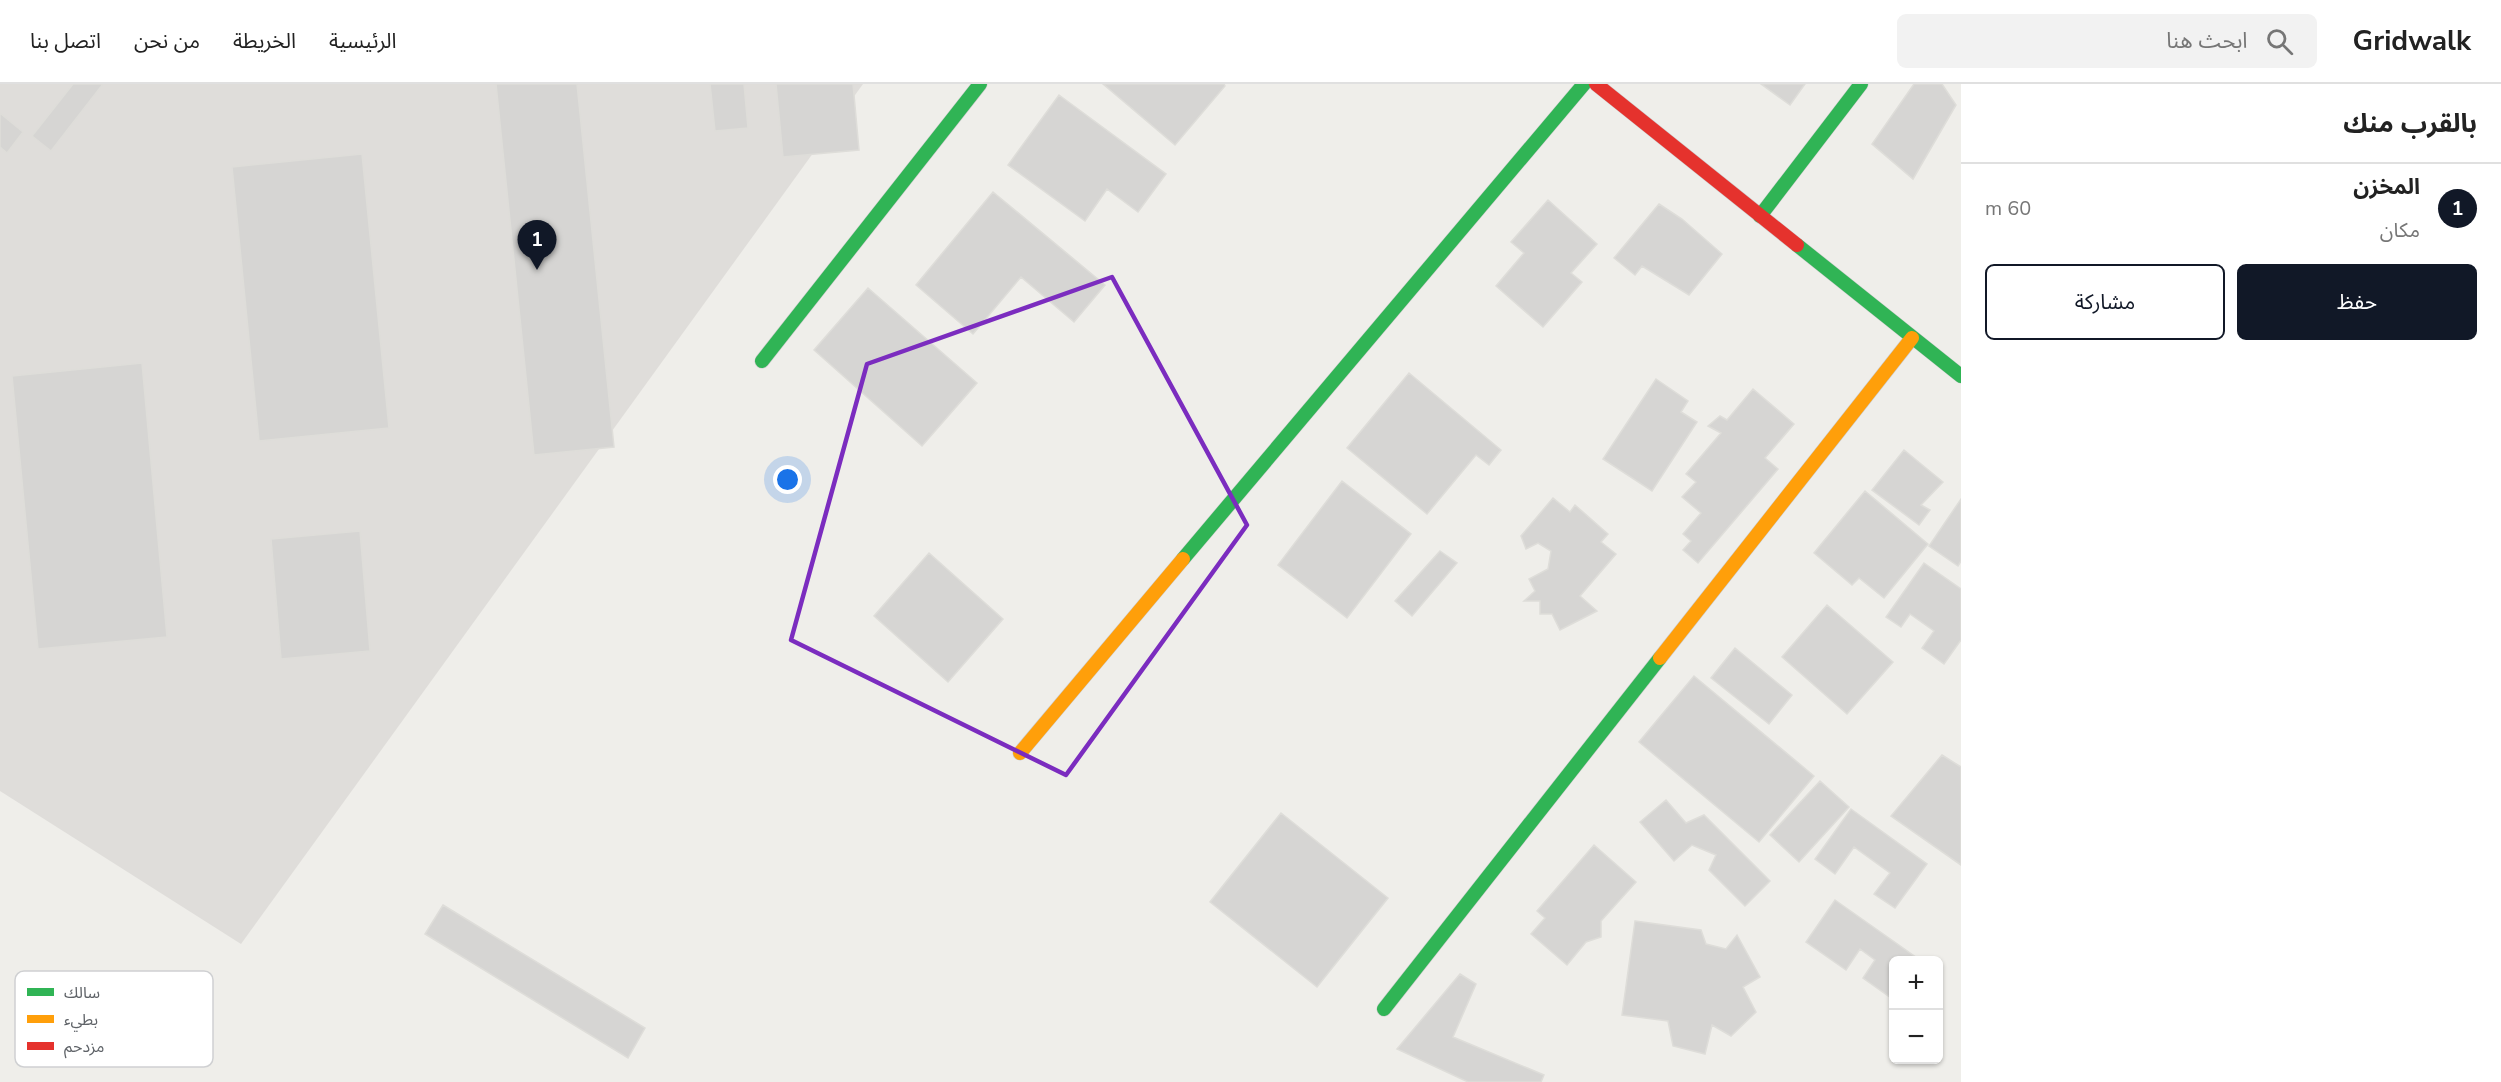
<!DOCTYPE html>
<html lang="ar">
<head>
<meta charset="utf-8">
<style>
  :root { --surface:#fff; --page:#f2f2f2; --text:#222; --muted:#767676; --line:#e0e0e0; --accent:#111827 }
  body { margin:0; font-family:"Nunito Sans","Noto Sans Arabic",sans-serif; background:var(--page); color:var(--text); direction:rtl }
  .controls { position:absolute; right:18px; bottom:18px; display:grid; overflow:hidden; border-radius:9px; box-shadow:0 2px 4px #0004 }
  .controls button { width:54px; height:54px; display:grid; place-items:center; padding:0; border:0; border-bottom:2px solid var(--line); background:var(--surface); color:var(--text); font:30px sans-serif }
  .you { position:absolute; left:788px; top:396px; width:21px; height:21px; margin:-15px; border:4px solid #fff; border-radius:50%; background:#1a73e8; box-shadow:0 0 0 9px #1a73e833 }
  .badge { display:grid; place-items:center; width:39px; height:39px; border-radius:50%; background:var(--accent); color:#fff; font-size:20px; font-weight:700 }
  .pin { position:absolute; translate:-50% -50px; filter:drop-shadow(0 2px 3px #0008) }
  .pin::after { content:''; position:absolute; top:32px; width:21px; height:18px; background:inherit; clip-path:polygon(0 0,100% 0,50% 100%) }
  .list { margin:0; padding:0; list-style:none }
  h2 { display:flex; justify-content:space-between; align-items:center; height:78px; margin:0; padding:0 24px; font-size:26px }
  h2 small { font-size:20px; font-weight:400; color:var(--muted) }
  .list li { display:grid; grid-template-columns:39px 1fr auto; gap:18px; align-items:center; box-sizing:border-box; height:84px; padding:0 24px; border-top:2px solid var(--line) }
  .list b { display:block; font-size:22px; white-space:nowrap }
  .list p { margin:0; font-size:20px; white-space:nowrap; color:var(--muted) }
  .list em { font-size:20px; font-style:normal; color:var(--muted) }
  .actions { display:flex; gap:12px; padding:18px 24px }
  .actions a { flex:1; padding:14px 0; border:2px solid var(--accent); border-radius:9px; text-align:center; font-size:21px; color:var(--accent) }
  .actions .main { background:var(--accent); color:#fff }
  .icon { flex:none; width:33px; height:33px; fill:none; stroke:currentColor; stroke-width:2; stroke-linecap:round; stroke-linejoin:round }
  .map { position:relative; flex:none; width:1961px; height:998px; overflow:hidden; direction:ltr }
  header { display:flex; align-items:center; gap:36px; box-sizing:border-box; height:84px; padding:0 30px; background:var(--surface); border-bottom:2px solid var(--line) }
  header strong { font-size:28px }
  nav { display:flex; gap:33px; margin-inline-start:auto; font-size:21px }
  .search { width:420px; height:54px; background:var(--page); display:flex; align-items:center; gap:15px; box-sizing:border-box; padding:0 21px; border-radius:9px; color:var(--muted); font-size:22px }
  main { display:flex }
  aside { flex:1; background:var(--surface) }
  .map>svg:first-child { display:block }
</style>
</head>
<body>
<header>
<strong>Gridwalk</strong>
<div class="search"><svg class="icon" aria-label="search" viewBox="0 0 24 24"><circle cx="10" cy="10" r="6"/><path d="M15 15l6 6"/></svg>ابحث هنا</div>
<nav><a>الرئيسية</a><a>الخريطة</a><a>من نحن</a><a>اتصل بنا</a></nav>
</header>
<main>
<aside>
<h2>بالقرب منك<small></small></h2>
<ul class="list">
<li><span class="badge">1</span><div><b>المخزن</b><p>مكان</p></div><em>60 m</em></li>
</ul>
<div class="actions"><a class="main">حفظ</a><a>مشاركة</a></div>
</aside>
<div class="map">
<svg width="1961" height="998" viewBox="0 0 1961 998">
  <rect width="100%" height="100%" fill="#efeeea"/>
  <path fill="#dfddda" d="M0,0H863L241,860L0,707Z"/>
  <path fill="#d6d5d3" stroke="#deddd9" stroke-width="1.5" d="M73,0H103L51,67L32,52Z
    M496,0H577L614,363L534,371Z
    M710,0H744L748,44L715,47Z
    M776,0H853L859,66L783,73Z
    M1103,0H1224L1225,2L1175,61Z
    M1761,0H1805L1790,21Z
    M1914,0H1942L1956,21L1913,95L1872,60Z
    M1059,11L1166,90L1138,128L1107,105L1085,137L1008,81Z
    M0,29L23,48L7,69L0,63Z
    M362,70L389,344L259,357L232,83Z
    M993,108L1105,201L1074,238L1021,193L973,250L916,201Z
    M1548,116L1597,160L1571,189L1582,198L1543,243L1496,202L1524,169L1511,158Z
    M1659,120L1682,135L1722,170L1689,211L1642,182L1635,191L1614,174Z
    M868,204L977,299L922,362L814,266Z
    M142,279L167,553L38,565L12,292Z
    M1409,289L1501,366L1489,381L1476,371L1427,430L1347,364Z
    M1656,295L1688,317L1681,328L1697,338L1652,407L1603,375Z
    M1753,305L1794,340L1765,374L1778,385L1698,479L1683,466L1691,457L1683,450L1701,429L1682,413L1696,398L1686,390L1721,349L1708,342L1720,332L1727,336Z
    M1904,366L1943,398L1921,421L1930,426L1919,441L1872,406Z
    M1342,397L1411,450L1347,534L1278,481Z
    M1865,407L1928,460L1884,514L1859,494L1852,501L1814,469Z
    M1553,414L1570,428L1575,421L1608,450L1601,458L1616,470L1580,512L1597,527L1560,546L1552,530H1540V517H1524L1535,507L1529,495L1548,485L1551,467L1538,459L1526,465L1521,452Z
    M1961,415V477L1958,482L1929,462Z
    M360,447L370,567L281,575L271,455Z
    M1440,467L1457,479L1412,532L1395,517Z
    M929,469L1003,535L948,598L874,532Z
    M1924,479L1961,505V556L1944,580L1922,564L1934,547L1910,530L1901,543L1886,533Z
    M1827,521L1893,578L1847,630L1782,573Z
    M1735,564L1792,611L1769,640L1711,594Z
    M1694,592L1814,692L1759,758L1639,658Z
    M1942,671L1961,683V781L1891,732Z
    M1820,697L1849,723L1799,778L1770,751Z
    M1666,716L1686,739L1704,731L1770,797L1745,822L1709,786L1716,771L1692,761L1674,777L1640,738Z
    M1851,725L1927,780L1895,824L1874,810L1890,789L1854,763L1835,790L1815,775Z
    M1281,729L1388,814L1317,903L1210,818Z
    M1594,761L1636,798L1601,837V853L1586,858L1567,881L1531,850L1545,834L1537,827Z
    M1835,816L1920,876H1894V916L1863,894L1875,876L1860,865L1846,886L1806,858Z
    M443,821L645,944L628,974L425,850Z
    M1635,837L1701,846L1706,860L1726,865L1737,851L1760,893L1743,903L1756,928L1731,952L1712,941L1705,970L1673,962L1668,937L1622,931Z
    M1460,890L1476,900L1453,953L1544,991L1541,998H1468L1397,965Z"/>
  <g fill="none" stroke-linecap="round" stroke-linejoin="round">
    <defs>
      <path id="fast" d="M1760,132L1861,0
        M1797,161L1961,292
        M762,277L980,0
        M1183,475L1584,0
        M1384,925L1660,574"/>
      <path id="slow" d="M1660,574L1912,254
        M1020,669L1183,475"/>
      <path id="jam" d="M1596,0L1797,161"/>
    </defs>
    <use href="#fast" stroke="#cacacb" stroke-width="15"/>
    <use href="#slow" stroke="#cacacb" stroke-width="15"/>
    <use href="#jam" stroke="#cacacb" stroke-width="15"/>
    <use href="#fast" stroke="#30b455" stroke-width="14"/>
    <use href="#slow" stroke="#ff9f0a" stroke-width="14"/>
    <use href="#jam" stroke="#e5322d" stroke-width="14"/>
  </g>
  <path fill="none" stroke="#7b2cbf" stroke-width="4.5" stroke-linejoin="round" d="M1112,193L1247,441L1066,691L791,556L867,280Z"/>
  <rect x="15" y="887" width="198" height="96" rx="9" fill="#fff" stroke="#cfd0d2" stroke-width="1.5"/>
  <rect x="27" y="904" width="27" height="8" fill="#30b455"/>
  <rect x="27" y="931" width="27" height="8" fill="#ff9f0a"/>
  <rect x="27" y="958" width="27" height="8" fill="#e5322d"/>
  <g font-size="16" fill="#5f6368">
    <text x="64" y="914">سالك</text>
    <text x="64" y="941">بطيء</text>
    <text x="64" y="968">مزدحم</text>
  </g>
</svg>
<div class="controls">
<button>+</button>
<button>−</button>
</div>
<div class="you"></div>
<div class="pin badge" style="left:537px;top:186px">1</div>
</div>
</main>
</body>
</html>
